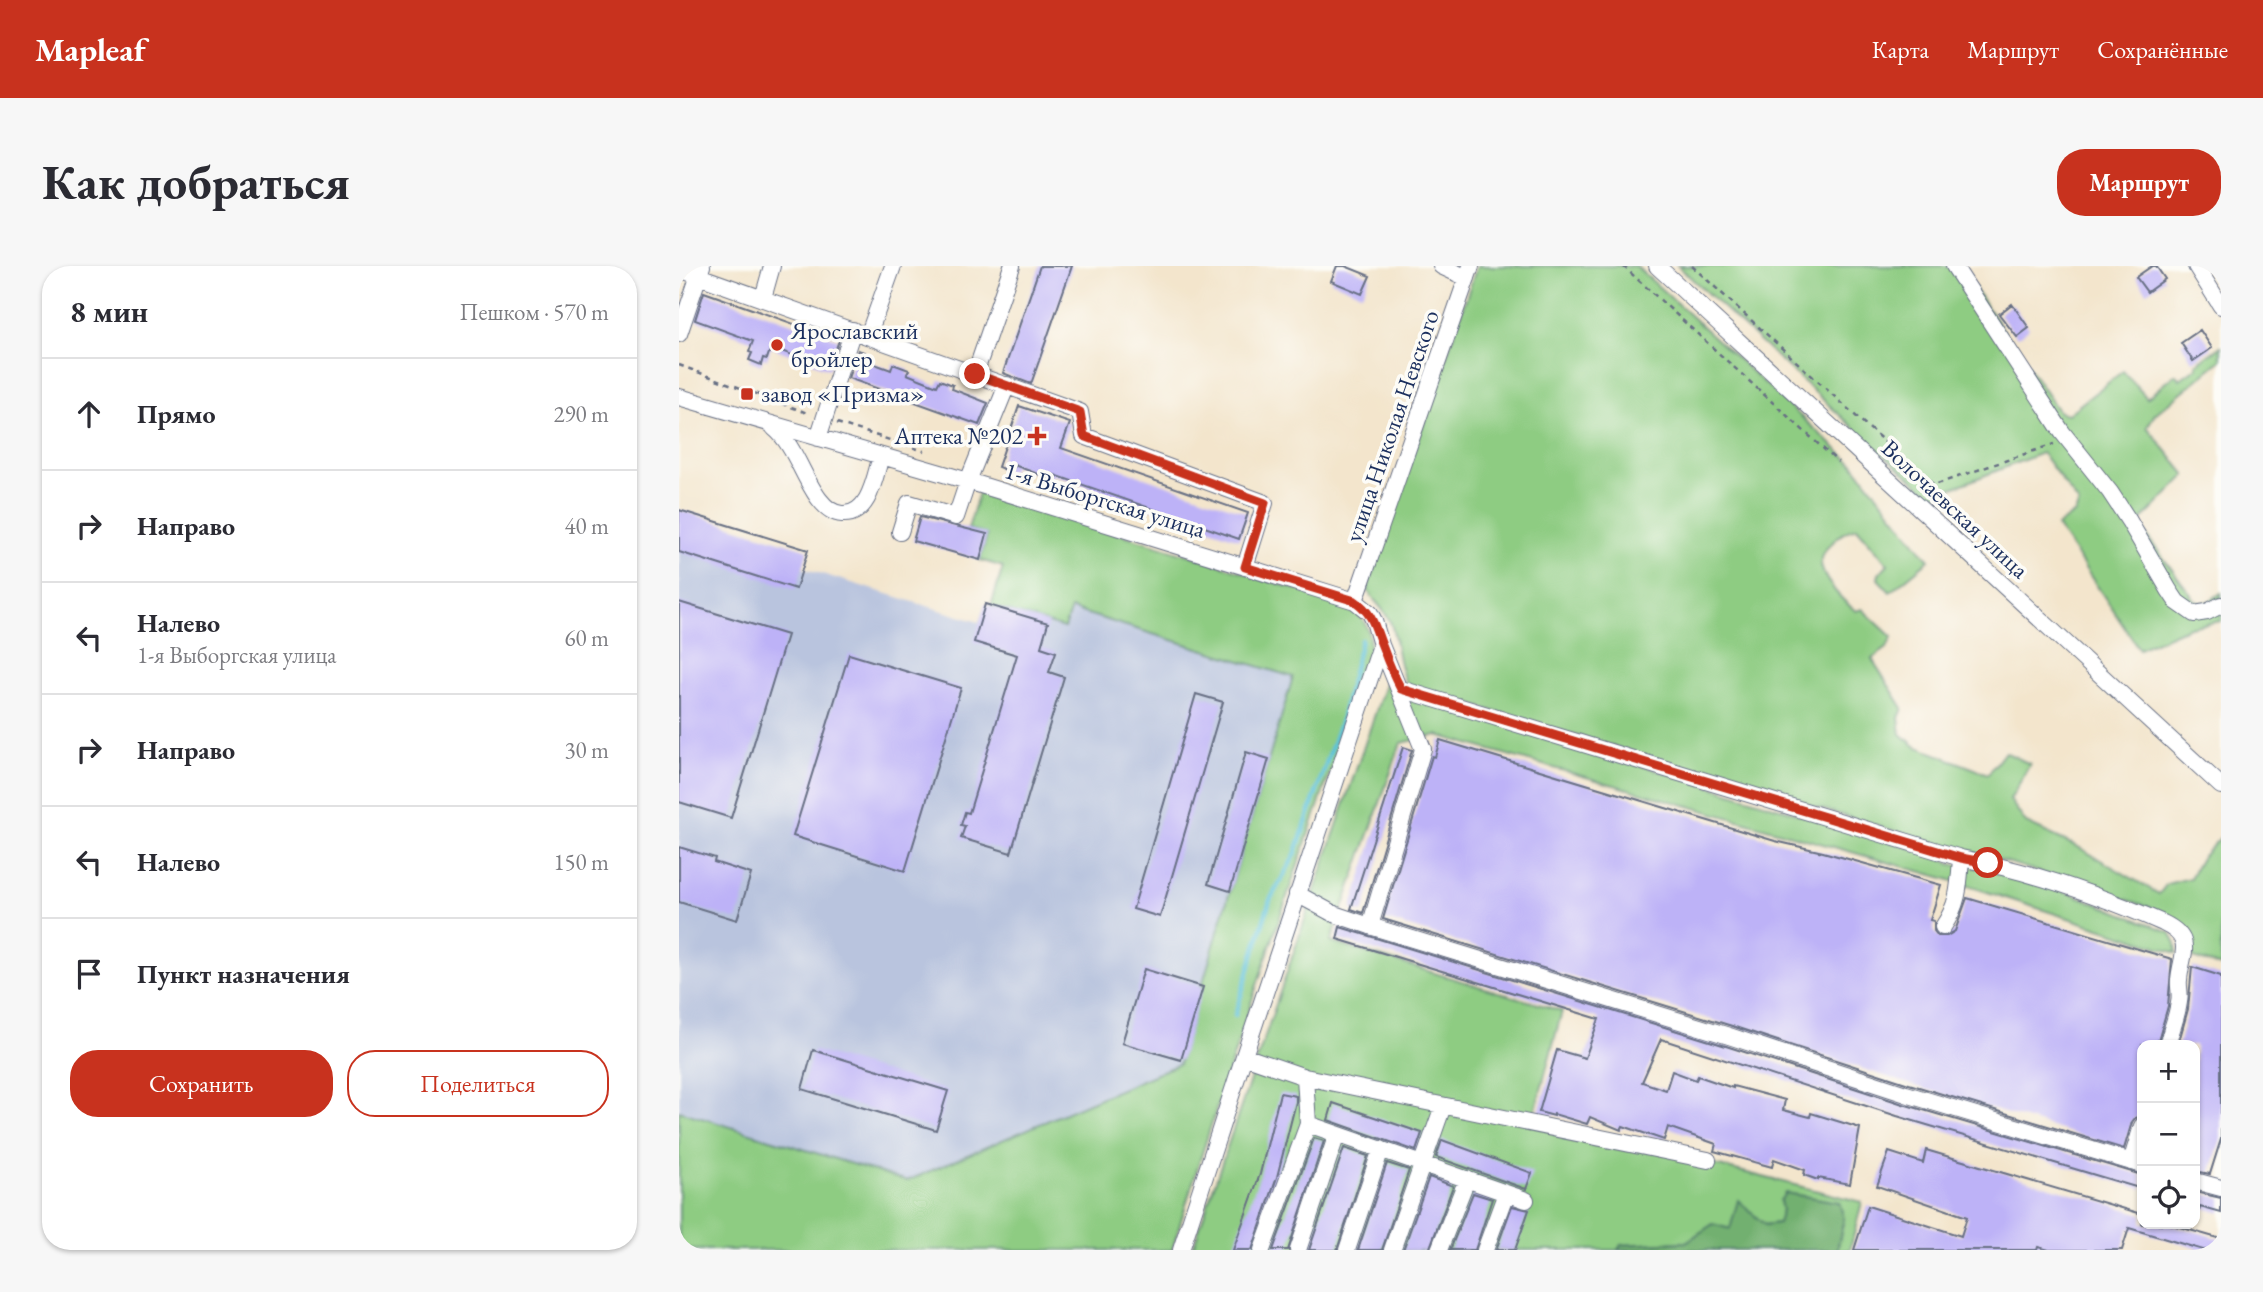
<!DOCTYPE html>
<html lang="ru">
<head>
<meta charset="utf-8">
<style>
  :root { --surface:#fff; --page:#f7f7f7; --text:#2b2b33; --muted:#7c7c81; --line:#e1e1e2; --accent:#c8321e }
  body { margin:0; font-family:"EB Garamond",serif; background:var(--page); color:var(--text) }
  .controls { position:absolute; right:21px; bottom:21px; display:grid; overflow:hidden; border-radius:14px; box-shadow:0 2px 5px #0004 }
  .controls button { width:63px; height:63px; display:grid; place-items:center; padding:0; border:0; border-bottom:2px solid var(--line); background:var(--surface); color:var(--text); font:35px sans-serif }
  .stop { position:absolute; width:21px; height:21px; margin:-16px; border:5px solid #c8321e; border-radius:50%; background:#fff }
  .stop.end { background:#c8321e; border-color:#fff; box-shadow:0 2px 7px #0008 }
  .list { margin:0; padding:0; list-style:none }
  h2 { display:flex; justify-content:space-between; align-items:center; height:91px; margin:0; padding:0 28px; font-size:30px }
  h2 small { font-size:23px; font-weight:400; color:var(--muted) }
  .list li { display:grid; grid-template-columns:46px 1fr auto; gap:21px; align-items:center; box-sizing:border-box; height:112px; padding:0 28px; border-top:2px solid var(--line) }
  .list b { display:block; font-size:26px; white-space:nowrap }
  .list p { margin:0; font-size:23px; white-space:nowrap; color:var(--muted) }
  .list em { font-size:23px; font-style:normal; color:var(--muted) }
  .actions { display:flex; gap:14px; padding:21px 28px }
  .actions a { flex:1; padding:16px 0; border:2px solid var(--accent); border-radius:28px; text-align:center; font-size:24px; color:var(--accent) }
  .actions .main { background:var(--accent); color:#fff }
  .icon { flex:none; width:38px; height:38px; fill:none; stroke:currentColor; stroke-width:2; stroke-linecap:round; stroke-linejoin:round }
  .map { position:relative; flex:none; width:1542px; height:984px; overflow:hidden; border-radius:28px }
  header { display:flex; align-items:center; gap:42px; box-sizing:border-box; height:98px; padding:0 35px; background:var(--accent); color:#fff }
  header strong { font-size:33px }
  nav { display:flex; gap:38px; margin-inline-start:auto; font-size:24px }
  .intro { display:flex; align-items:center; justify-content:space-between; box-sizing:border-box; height:168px; padding:0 42px }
  h1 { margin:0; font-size:49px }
  .button { padding:18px 32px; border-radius:28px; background:var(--accent); color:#fff; font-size:24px; font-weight:700 }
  main { display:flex; gap:42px; padding:0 42px }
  aside { flex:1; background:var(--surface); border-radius:28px; box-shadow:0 2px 5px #0004 }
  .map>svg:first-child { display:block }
</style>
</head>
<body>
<header>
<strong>Mapleaf</strong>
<nav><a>Карта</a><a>Маршрут</a><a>Сохранённые</a></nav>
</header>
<div class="intro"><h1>Как добраться</h1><a class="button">Маршрут</a></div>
<main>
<aside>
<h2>8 мин<small>Пешком · 570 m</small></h2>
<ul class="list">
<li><svg class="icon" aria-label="ahead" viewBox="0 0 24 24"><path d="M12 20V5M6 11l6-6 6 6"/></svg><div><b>Прямо</b></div><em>290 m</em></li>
<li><svg class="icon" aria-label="right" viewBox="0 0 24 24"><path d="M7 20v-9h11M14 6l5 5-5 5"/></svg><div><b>Направо</b></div><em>40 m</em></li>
<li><svg class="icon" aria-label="left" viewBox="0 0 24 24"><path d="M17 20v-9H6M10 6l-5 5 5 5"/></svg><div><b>Налево</b><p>1-я Выборгская улица</p></div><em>60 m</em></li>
<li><svg class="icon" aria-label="right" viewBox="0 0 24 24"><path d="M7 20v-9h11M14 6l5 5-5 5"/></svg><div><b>Направо</b></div><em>30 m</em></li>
<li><svg class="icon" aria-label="left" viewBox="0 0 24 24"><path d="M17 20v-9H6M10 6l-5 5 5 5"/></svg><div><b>Налево</b></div><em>150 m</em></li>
<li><svg class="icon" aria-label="arrive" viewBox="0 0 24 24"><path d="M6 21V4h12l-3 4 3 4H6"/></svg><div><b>Пункт назначения</b></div></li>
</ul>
<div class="actions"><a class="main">Сохранить</a><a>Поделиться</a></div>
</aside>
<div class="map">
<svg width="1542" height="984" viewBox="0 0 1542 984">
  <rect width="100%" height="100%" fill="#fdfcf7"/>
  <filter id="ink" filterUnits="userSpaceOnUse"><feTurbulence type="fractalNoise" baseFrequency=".0143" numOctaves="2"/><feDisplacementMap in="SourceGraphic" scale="14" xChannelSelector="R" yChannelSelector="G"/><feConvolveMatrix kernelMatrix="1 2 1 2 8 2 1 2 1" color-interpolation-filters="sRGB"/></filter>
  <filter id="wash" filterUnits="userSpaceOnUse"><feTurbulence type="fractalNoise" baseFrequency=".00686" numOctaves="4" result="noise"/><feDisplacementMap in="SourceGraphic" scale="28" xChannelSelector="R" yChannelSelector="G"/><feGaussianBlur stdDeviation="1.57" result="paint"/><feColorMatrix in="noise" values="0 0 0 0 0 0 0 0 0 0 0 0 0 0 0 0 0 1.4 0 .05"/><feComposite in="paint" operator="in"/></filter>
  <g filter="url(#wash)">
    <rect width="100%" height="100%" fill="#f3e5cc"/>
    <path fill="#b9c4de" d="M0,244L129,284L124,302L300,356L306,338L385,362L392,343L614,410L500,798L228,915L0,845Z"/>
    <path fill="#8ecc82" stroke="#547e70" stroke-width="2" d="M798,0H957L1174,198L1250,294L1211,326L1199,313L1200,308L1209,298L1178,262C1167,265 1162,267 1154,276C1151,279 1145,284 1143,289C1136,308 1164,335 1177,345L1183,343L1213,371L1208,382L1193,393L1224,442L1220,452L1222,468L1236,480L1309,508L1326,486L1351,498L1331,534L1347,557L1399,581L1480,628L1488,618L1511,612L1522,592L1542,571V701L1514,692C1511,660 1498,654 1471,641L1309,590L1280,584L728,419C718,400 719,378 712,358C707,344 696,337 689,325L690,317Z
      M999,0H1280L1380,146L1389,148L1444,105L1468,132L1496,108L1501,113L1518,101L1517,98L1542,80V94L1476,148L1468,161L1507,209L1459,258L1516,334L1521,337L1530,335L1542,327V355L1510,361L1460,383L1378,260L1396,247L1400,238L1363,187L1253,230L1192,178Z
      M300,226C399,256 499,284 597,317C618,324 661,335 677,347C695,361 691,383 688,402C619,595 553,788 493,984H0V845L228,915L500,798L614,411L392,343L385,362L312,340L324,301L301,294L308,269L289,263Z
      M709,410L717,424L1261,591L1271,598L1301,602L1393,628L1491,666L1497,677L1498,687L1268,613L758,469L722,477L652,676L883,745L854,853L1183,936L1171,984H1158L1165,953L1101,935L1103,944L1100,957L1051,963L1034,958L1007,976L942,979L939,984H513Z"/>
    <path fill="#72b070" stroke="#467067" stroke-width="2" d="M1106,927L1160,936L1165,952L1158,984H939L942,979L1007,976L1034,958L1051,963L1059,934L1086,959L1099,957L1103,944L1101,935Z"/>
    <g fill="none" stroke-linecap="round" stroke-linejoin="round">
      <path stroke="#5cc1da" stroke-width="4.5" d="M556,749L591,634L616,589L663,451L682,374"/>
    </g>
    <g id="blocks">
      <path fill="#bdb2f7" d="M361,0H393L352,118L324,107Z
        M658,0H666L691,10L683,28L652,15Z
        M1473,0H1477L1486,13L1468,26L1457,11Z
        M25,26L160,74L150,103L92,81L88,93L84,92L82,99L70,94L73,87L70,86L74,75L16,54Z
        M1333,38L1350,62L1338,71L1320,48Z
        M1521,64L1533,82L1514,95L1502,77Z
        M179,84L185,86L182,93L212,104L214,98L230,104L228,108L258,120L261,114L274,119L273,123L309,137L300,159L169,112Z
        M340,140L391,157L382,182L569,247L560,273L373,208L372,213L335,199L332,206L319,201Z
        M0,244L129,284L117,323L0,286Z
        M241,251L308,268L301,294L234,275Z
        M0,336L108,369L52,552L0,536Z
        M306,338L369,357L362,381L377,386L370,406L385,411L332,587L282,572L286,560L282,559L286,546L290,547L338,389L295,376Z
        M170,388L282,422L226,605L114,570Z
        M517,428L544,436L481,651L454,643Z
        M761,474L1096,575L1144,586L1262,619L1251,654L1255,655V665L1259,670H1268L1276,665L1288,632L1493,693L1489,740L1478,779H1463V850L1456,852L1453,856L1445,883L1230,818L1053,760L704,653L753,490L756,491Z
        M724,481L733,484L684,647L672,643Z
        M567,486L590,493L551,625L529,618Z
        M0,581L36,592L35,596L72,608L58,654L0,636Z
        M661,661L1047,780L1224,838L1463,909V923L1218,850L982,773L963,816L987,824L993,805L1017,814L1019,810L1054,822V820L1106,834L1104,844L1131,851L1132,847L1181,862L1171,918L1139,912V914L1125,909L1126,904L1095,893L1093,901L1035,885L1037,878L989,861L985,874L944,860L942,864L911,851L908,858L875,848V850L860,846L878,784L906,792L920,753L658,673Z
        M1513,701L1542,710V873L1531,908L1516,905V863L1519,852H1516V779H1499L1509,743Z
        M465,703L524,721L502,794L443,777Z
        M134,784L269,825L257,864L123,823Z
        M601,827L617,830V836L598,911L573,984H554L581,908Z
        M654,837L743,867L737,885L649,854Z
        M635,872L645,875L609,984H594Z
        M763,874L853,907L847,923L757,891Z
        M665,882L689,890L658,984H630Z
        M1247,884L1463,948V958H1490L1542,973V984H1524L1450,962L1443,984H1370L1359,981L1358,984H1175L1189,940L1282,970L1288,951L1198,920L1210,886L1244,897Z
        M708,897L730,904L703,984H679Z
        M750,911L774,920L750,984H724Z
        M1516,926L1542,932V947L1521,941L1519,950H1516Z
        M794,927L813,933L796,984H771Z
        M833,940L850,944L836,984H817Z"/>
    </g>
  </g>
  <g filter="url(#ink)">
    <use href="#blocks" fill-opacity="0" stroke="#676f84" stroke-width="2"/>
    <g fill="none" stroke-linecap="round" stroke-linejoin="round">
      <defs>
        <path id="minor" d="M762,0L788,12
          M978,0L1542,520
          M1275,0L1383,166L1431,226L1450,255L1490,324L1498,336L1515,348L1528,346L1542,339
          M1517,0L1542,40
          M0,3L401,146L405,170L586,237L566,301
          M84,32L93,0
          M0,68L23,0
          M189,70L214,0
          M296,108L333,0
          M0,131L289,215L676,335L691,347L695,355L702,379L744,483L691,660
          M95,162C122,183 132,246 163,248C191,250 196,209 202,190
          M139,172L174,64
          M221,266L230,237L277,251L289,215L328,119
          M676,335L792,0
          M722,423L1282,592C1351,605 1420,629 1484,657C1517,673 1502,688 1500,714C1499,721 1502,729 1500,736C1498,751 1492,765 1488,779
          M618,628L655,648L691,660L1050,770L1227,828L1463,899
          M1264,661C1280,637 1280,620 1282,592
          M565,790L626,811L1029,894
          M629,858L847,934
          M1452,896L1463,860
          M1516,915L1542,922
          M502,984L565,790L702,379
          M583,984L629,858L626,811
          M619,984L658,868
          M668,984L702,883
          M713,984L764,840
          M760,984L788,913
          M806,984L827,927"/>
      </defs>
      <use href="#minor" stroke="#676f84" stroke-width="18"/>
      <path stroke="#676f84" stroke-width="2.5" stroke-dasharray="5 5" stroke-linecap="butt" d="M944,0L1159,196
        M1013,0L1191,163L1255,219L1375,178
        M0,99L131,148
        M158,157L245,185"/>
      <use href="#minor" stroke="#fff" stroke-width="16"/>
    </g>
  </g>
  <g fill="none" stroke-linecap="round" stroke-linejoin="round" filter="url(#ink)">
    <path stroke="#c8321e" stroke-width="9" d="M296,108L401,146L405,170L586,237L566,301L676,335C695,348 696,363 704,382C709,396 715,410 722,423L1282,592L1309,597"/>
  </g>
  <g fill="#c8321e" stroke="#fdfcf7" stroke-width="2.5">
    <circle cx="98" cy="79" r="7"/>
    <rect x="61" y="121" width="14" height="14" rx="3.5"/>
    <path d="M354.5 159.5h7v7h7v7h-7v7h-7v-7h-7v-7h7z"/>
  </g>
  <g text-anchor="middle" stroke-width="7" stroke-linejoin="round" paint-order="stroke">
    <g font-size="24" fill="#1b2f5e" stroke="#fdfcf7" text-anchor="start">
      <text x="112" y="73">Ярославский<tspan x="112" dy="28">бройлер</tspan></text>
      <text x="82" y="136">завод «Призма»</text>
      <text x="344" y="178" text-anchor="end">Аптека №202</text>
    </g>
    <g font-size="24" fill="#1b2f5e" stroke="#fdfcf7">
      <text transform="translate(713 160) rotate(-71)" y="8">улица Николая Невского</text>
      <text transform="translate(426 234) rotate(17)" y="8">1-я Выборгская улица</text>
      <text transform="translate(1276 243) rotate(43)" y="8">Волочаевская улица</text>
    </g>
  </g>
</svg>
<div class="controls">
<button>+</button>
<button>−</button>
<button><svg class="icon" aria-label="locate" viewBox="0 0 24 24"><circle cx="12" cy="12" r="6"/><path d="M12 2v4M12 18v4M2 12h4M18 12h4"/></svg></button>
</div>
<div class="stop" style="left:1309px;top:597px"></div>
<div class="stop end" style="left:296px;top:108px"></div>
</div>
</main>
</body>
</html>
